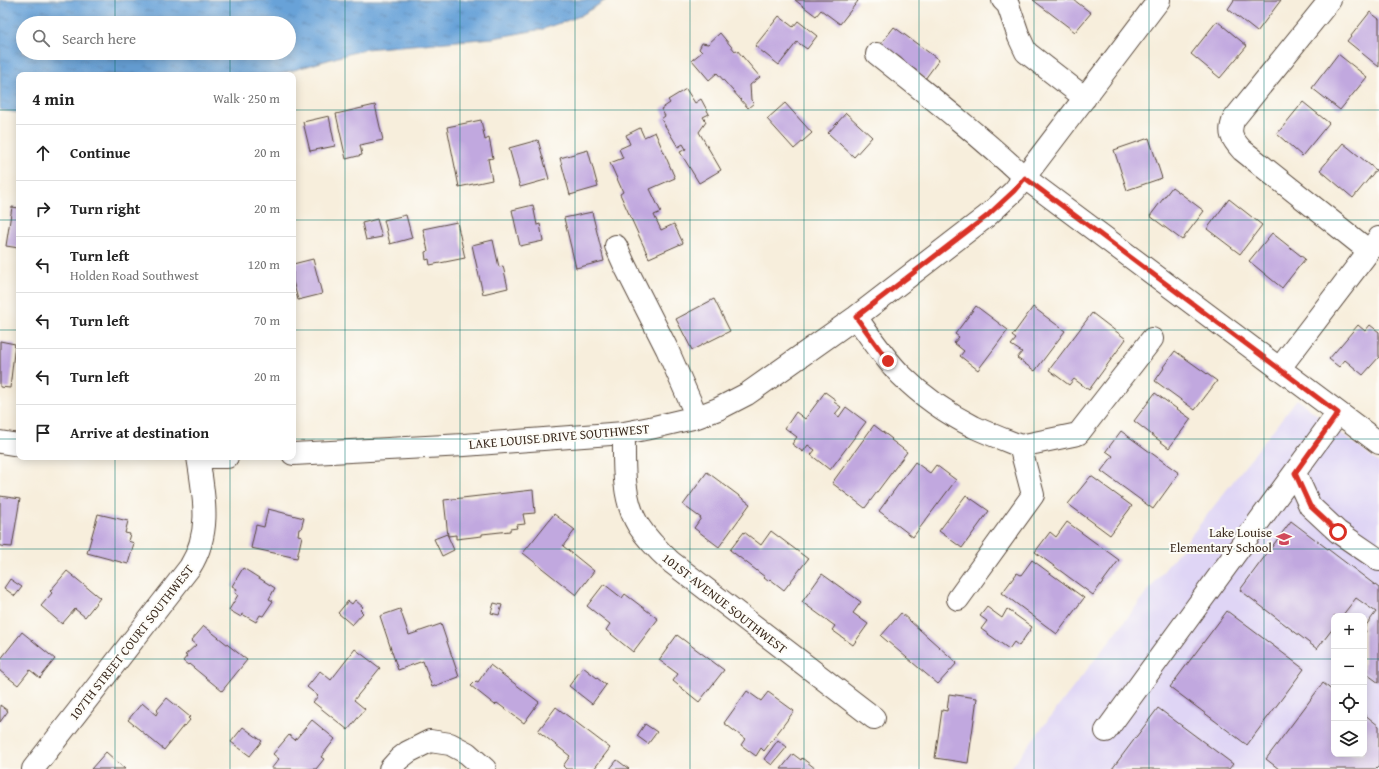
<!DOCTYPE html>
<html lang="en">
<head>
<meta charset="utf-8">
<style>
  :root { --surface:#fff; --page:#f6f6f6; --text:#222; --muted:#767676; --line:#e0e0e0 }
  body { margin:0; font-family:"Gentium Book Plus",serif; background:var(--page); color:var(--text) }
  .controls { position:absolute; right:12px; bottom:12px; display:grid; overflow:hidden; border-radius:8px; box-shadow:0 2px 10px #0003 }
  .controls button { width:36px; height:36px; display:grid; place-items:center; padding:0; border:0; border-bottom:1px solid var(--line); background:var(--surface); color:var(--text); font:20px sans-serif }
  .stop { position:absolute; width:12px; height:12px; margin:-9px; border:3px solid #d93025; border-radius:50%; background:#fff }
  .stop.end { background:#d93025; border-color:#fff; box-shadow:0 1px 4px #0008 }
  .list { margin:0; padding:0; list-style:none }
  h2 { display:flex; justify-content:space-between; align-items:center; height:52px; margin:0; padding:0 16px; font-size:17px }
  h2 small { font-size:13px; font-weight:400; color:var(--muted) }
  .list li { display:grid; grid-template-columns:26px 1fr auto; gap:12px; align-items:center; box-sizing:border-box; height:56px; padding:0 16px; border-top:1px solid var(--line) }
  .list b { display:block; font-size:15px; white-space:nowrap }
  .list p { margin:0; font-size:13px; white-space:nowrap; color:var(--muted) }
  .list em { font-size:13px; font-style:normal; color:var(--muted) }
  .icon { flex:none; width:22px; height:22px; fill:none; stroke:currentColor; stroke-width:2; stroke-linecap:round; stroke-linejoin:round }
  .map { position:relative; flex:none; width:1379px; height:769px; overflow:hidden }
  .search { position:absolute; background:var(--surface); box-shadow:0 2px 10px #0003; left:16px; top:16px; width:280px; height:44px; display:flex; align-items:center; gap:10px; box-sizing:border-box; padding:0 14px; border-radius:22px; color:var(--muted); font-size:15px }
  .panel { position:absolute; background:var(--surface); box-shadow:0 2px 10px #0003; left:16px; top:72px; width:280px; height:388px; border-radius:8px }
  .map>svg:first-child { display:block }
</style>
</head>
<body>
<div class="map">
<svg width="1379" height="769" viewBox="0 0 1379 769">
  <defs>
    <pattern id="water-ripples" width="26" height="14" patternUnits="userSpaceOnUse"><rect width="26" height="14" fill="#68a2d8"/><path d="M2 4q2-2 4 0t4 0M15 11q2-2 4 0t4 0" fill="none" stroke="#5784af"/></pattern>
  </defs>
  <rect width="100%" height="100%" fill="#fdfcf7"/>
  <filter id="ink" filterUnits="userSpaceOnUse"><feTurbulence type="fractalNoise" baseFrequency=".025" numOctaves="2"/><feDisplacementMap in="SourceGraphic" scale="8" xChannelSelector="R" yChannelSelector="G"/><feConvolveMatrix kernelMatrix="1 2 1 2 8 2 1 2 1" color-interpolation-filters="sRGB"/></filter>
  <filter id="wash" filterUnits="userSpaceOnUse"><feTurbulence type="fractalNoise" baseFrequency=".012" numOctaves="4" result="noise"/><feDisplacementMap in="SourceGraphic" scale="16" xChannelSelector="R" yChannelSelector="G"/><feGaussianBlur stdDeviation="0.9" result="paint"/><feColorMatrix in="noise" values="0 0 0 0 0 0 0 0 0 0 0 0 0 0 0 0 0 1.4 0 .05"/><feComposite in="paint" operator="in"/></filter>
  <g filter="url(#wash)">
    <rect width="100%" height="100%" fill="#f7eedc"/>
    <path fill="#dfd5f5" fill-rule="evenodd" d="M1297,399L1379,463V769H1010ZM1334,616H1364V754H1334Z"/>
    <path fill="url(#water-ripples)" stroke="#52667b" fill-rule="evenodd" d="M0,0H606L580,16L543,29L493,38L365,49L277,75H19V113L0,110ZM23,23H289V53H23Z"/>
    <g id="blocks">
      <path fill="#c1a8df" d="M795,0H857L858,1L840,24L821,10L816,16Z
        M1033,0H1074L1091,13L1075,32Z
        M1234,0H1281L1257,32L1228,9Z
        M1370,12L1379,19V67L1347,41Z
        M779,16L793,27L798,21L817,36L807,49L797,42L779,65L755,46Z
        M1217,21L1247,46L1220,78L1191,54Z
        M894,27L939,60L925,79L880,45Z
        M720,33L735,51L737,50L760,77L750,85L751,100L754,103L748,108L717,73L709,80L692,60L702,52L699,49L702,43L708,44Z
        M1338,54L1367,77L1340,110L1312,88Z
        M686,89L695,103L701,99L709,114L703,117L706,122L699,132L721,170L699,183L680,152L686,149L683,144L678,147L661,119L665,116L661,109L670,103L668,100Z
        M1303,102L1329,123L1302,156L1277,134Z
        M785,103L812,133L794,149L767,119Z
        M375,105L383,140L360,145L362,155L346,159L336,114Z
        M846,113L872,137L854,157L828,133Z
        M329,116L335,146L310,151L303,122Z
        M481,120L485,140L489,138L493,158L488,159L492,180L459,187L447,127Z
        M640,128L644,137L655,132L675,178L650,189L661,212L654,215L661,230L674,224L683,243L649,258L620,194L623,192L610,163L623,158L619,149L630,144L626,135Z
        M1149,138L1162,178L1127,190L1114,150Z
        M538,140L549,179L520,187L509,148Z
        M1343,143L1376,170L1353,198L1320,170Z
        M588,150L598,187L570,195L560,158Z
        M1172,187L1204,211L1182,240L1150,216Z
        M1229,199L1262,225L1240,254L1207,229Z
        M533,205L537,225L540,224L543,241L520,246L512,210Z
        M12,207L19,208V248L6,246Z
        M592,212L604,261L576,268L564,218Z
        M406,215L412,238L390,244L384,220Z
        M377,219L382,237L366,240L362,223Z
        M457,222L465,258L430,265L429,259L426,260L425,252L428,251L423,229Z
        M1272,233L1305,259L1282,288L1249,261Z
        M493,240L499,267L503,266L508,288L483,294L472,245Z
        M313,259L322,294L298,300L293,281V264Z
        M714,299L730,331L692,350L676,319Z
        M976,306L1008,330L978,370L960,356L964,351L954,343L959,337L955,334Z
        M1033,307L1065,331L1035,371L1017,358L1022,352L1011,345L1016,339L1012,336Z
        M1092,313L1126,339L1089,390L1074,379L1069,385L1049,370Z
        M1358,325L1365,331L1370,325L1379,332V357L1363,375L1345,360L1339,367L1329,359Z
        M0,341L15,344L10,388L0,387Z
        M1175,351L1217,381L1195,410L1155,381L1164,368L1163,367Z
        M825,392L836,400L834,402L841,407L835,414L839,417L846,407L866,422L830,470L811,455L815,450L808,445L803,452L792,444L797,437L785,428L796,412L805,419Z
        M1155,393L1191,419L1169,448L1134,421Z
        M874,425L892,439L891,440L907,452L865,508L832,483Z
        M1121,431L1179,473L1153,509L1101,471L1113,456L1106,451Z
        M915,462L930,473L936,465L956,480L913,537L879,511Z
        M707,472L750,504L719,547L694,528L701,518L683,505Z
        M1091,476L1132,506L1110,535L1068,504Z
        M533,490L535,513L523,514L525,524L516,525L517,528L510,529V531L482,534V536L456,539V535L448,536L444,500Z
        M966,495L989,511L962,548L939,531Z
        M0,496L20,499L12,547L0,546Z
        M268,509L304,518L301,529H299L298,535L302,536L297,558L251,548L256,525L264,527Z
        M98,514L128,521L125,533L130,534L128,541L134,543L128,564L87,553Z
        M554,514L575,530L563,546L594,571L576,595L523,553Z
        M1291,521L1379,588V683L1364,672V634L1366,631L1364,630V628L1376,612L1356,598L1342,616H1334V627L1317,649L1240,590Z
        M1067,522L1119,560L1093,595L1035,552L1050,532L1056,537Z
        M771,531L808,559L784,590L770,579L768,581L764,578L765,577L730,550L744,532L761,545Z
        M447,534L454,550L442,556L434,539Z
        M1032,560L1084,598L1057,634L1002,593L1017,573L1021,575Z
        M243,568L275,588L269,599L273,601L263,616L260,615L256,622L242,614L241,617L229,610L238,595L235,593L237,589L232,586Z
        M67,571L100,598L85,617L75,609L62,624L41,606L52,593L50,591Z
        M822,574L861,602L853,613L868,624L853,645L832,630L835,626L802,602Z
        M10,579L22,587L15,596L4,588Z
        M604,584L622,598L625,594L658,619L633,652L606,630L610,624L587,606Z
        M355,600L363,607L360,610L363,613L352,625L338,613L348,601L352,604Z
        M494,603L502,605L499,615L491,613Z
        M987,607L1002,618L1007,609L1032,627L1019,646L1014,642L1009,649L981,629L987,621L980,616Z
        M400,609L409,635L441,624L459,677L432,687L423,661L398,670L380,616Z
        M1227,611L1304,669L1247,745L1170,687Z
        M901,613L957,663L938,684L881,636Z
        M204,626L247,660L222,691L189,664L188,665L183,661L187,656L185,655L196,645L191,641Z
        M22,632L55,659L40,678L30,670L18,685L0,671V660Z
        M677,635L724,670L699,702L673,681L678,674L659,660Z
        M355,649L380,668L354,700L365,709L348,730L313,702L318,696L307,687L320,671L331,680Z
        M490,665L539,702L524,723L497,703L495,705L471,686L476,681L478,682Z
        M583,667L606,685L592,704L569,686Z
        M1323,683L1334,692V754H1364V714L1379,726V766L1376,769H1279L1266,759Z
        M747,691L761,701L768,692L794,711L764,751L761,748L756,756L741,745L745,739L724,723Z
        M949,694L977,698L968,763L935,758L942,710L947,711Z
        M167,698L190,717L188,718L190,720L185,726L184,725L164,750L128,720L142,703L156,715L158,711L157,710Z
        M0,705L8,711L0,722Z
        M556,707L610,748L594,769H566L563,766L570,756L538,731Z
        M1158,708L1233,764L1229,769H1112Z
        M312,720L335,739L321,757L324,759L316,769H271L279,759L273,754L289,735L295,740Z
        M645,724L657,732L648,744L637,736Z
        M243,727L262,741L250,756L231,742Z
        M778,740L787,747L772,765L764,759Z
        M106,752L125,769H91Z
        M793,754L801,760L802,758L816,769H781Z
        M617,760L629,769H610Z"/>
    </g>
  </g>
  <g filter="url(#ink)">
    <use href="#blocks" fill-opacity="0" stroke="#57473a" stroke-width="1"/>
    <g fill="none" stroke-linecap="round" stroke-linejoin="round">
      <defs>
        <path id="minor" d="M1003,0L1008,5L1019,37L1026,52L1085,98
          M1330,0L1234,119C1228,133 1232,139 1242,150L1369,251
          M877,54C927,94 978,134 1025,178L1379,443
          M616,246L625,266L667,349L697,417
          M856,317C870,337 884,358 901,375C922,396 948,414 974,427C989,434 1005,440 1020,446
          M1279,369L1379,238
          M624,433C624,463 622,498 638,525C647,539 659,551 671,562L874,718
          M0,442L19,445
          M293,454L464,445L624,433L650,428L697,417L718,409L747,394L856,317L987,216L1014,191L1159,0
          M210,457H227
          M1295,473L1310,506L1338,532L1379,560
          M958,599L1033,495L1020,446L1078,434L1152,339
          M1106,731L1338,413
          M33,769L190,567C212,532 204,496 198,457
          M390,769L399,759L408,752L430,741L450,744L467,753L485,769"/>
      </defs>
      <use href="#minor" stroke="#57473a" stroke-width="24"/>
      <use href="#minor" stroke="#fff" stroke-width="22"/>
    </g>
  </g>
  <g fill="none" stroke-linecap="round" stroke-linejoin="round" filter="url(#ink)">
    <path stroke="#d93025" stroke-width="5" d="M888,361L856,317L987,216L1014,191L1025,178L1338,413L1295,473L1310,506L1338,532"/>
  </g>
  <path fill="none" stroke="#0f766e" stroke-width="1" stroke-opacity="0.55" d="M115,0V23M230,0V23M345,0V769M460,0V769M575,0V769M690,0V769M804,0V769M919,0V769M1034,0V769M1149,0V769M1264,0V769M115,53V75M230,53V75M0,110H19M293,110H1379M0,220H19M293,220H1379M0,330H19M293,330H1379M0,439H19M293,439H1379M115,457V769M230,457V769M0,549H1379M0,659H1334M1364,659H1379"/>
  <defs>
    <symbol id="school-bare" viewBox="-9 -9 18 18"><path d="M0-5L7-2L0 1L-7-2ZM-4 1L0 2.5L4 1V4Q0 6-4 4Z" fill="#d1495b" stroke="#fdfcf7" stroke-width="2.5" paint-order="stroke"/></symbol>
  </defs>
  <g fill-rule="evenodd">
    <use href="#school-bare" x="1273" y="528" width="22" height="22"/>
  </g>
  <g text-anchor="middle" stroke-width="4" stroke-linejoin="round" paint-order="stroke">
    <g font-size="13" fill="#3b2a1e" stroke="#fdfcf7">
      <text transform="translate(559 436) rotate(-5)" y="5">LAKE LOUISE DRIVE SOUTHWEST</text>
      <text transform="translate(725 603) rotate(38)" y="5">101ST AVENUE SOUTHWEST</text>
      <text transform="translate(131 642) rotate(-52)" y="5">107TH STREET COURT SOUTHWEST</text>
    </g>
    <g font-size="13" fill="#3b2a1e" stroke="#fdfcf7" text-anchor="end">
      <text x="1272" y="537">Lake Louise<tspan x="1272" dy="15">Elementary School</tspan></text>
    </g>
  </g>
</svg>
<div class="controls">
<button>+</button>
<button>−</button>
<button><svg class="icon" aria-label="locate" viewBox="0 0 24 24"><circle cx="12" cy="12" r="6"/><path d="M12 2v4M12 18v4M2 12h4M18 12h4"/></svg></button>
<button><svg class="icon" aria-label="layers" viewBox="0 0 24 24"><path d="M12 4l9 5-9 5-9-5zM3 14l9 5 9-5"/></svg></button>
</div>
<div class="stop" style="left:1338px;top:532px"></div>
<div class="stop end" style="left:888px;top:361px"></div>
<div class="search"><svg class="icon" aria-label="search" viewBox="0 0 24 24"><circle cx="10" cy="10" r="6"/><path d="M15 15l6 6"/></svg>Search here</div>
<section class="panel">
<h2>4 min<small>Walk · 250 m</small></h2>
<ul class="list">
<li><svg class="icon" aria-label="ahead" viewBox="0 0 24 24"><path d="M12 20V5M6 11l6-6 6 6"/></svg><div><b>Continue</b></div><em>20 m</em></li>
<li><svg class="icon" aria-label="right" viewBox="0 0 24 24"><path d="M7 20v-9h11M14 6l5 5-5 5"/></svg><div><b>Turn right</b></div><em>20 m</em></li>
<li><svg class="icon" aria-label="left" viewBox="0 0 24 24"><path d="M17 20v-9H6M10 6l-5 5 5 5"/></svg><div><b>Turn left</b><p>Holden Road Southwest</p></div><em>120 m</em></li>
<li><svg class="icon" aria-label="left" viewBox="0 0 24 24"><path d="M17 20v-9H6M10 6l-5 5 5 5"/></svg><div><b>Turn left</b></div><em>70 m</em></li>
<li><svg class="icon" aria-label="left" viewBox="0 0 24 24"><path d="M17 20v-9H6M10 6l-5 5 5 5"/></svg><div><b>Turn left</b></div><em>20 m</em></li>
<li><svg class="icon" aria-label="arrive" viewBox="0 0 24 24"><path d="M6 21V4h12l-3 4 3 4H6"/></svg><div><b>Arrive at destination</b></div></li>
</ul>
</section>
</div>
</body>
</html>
